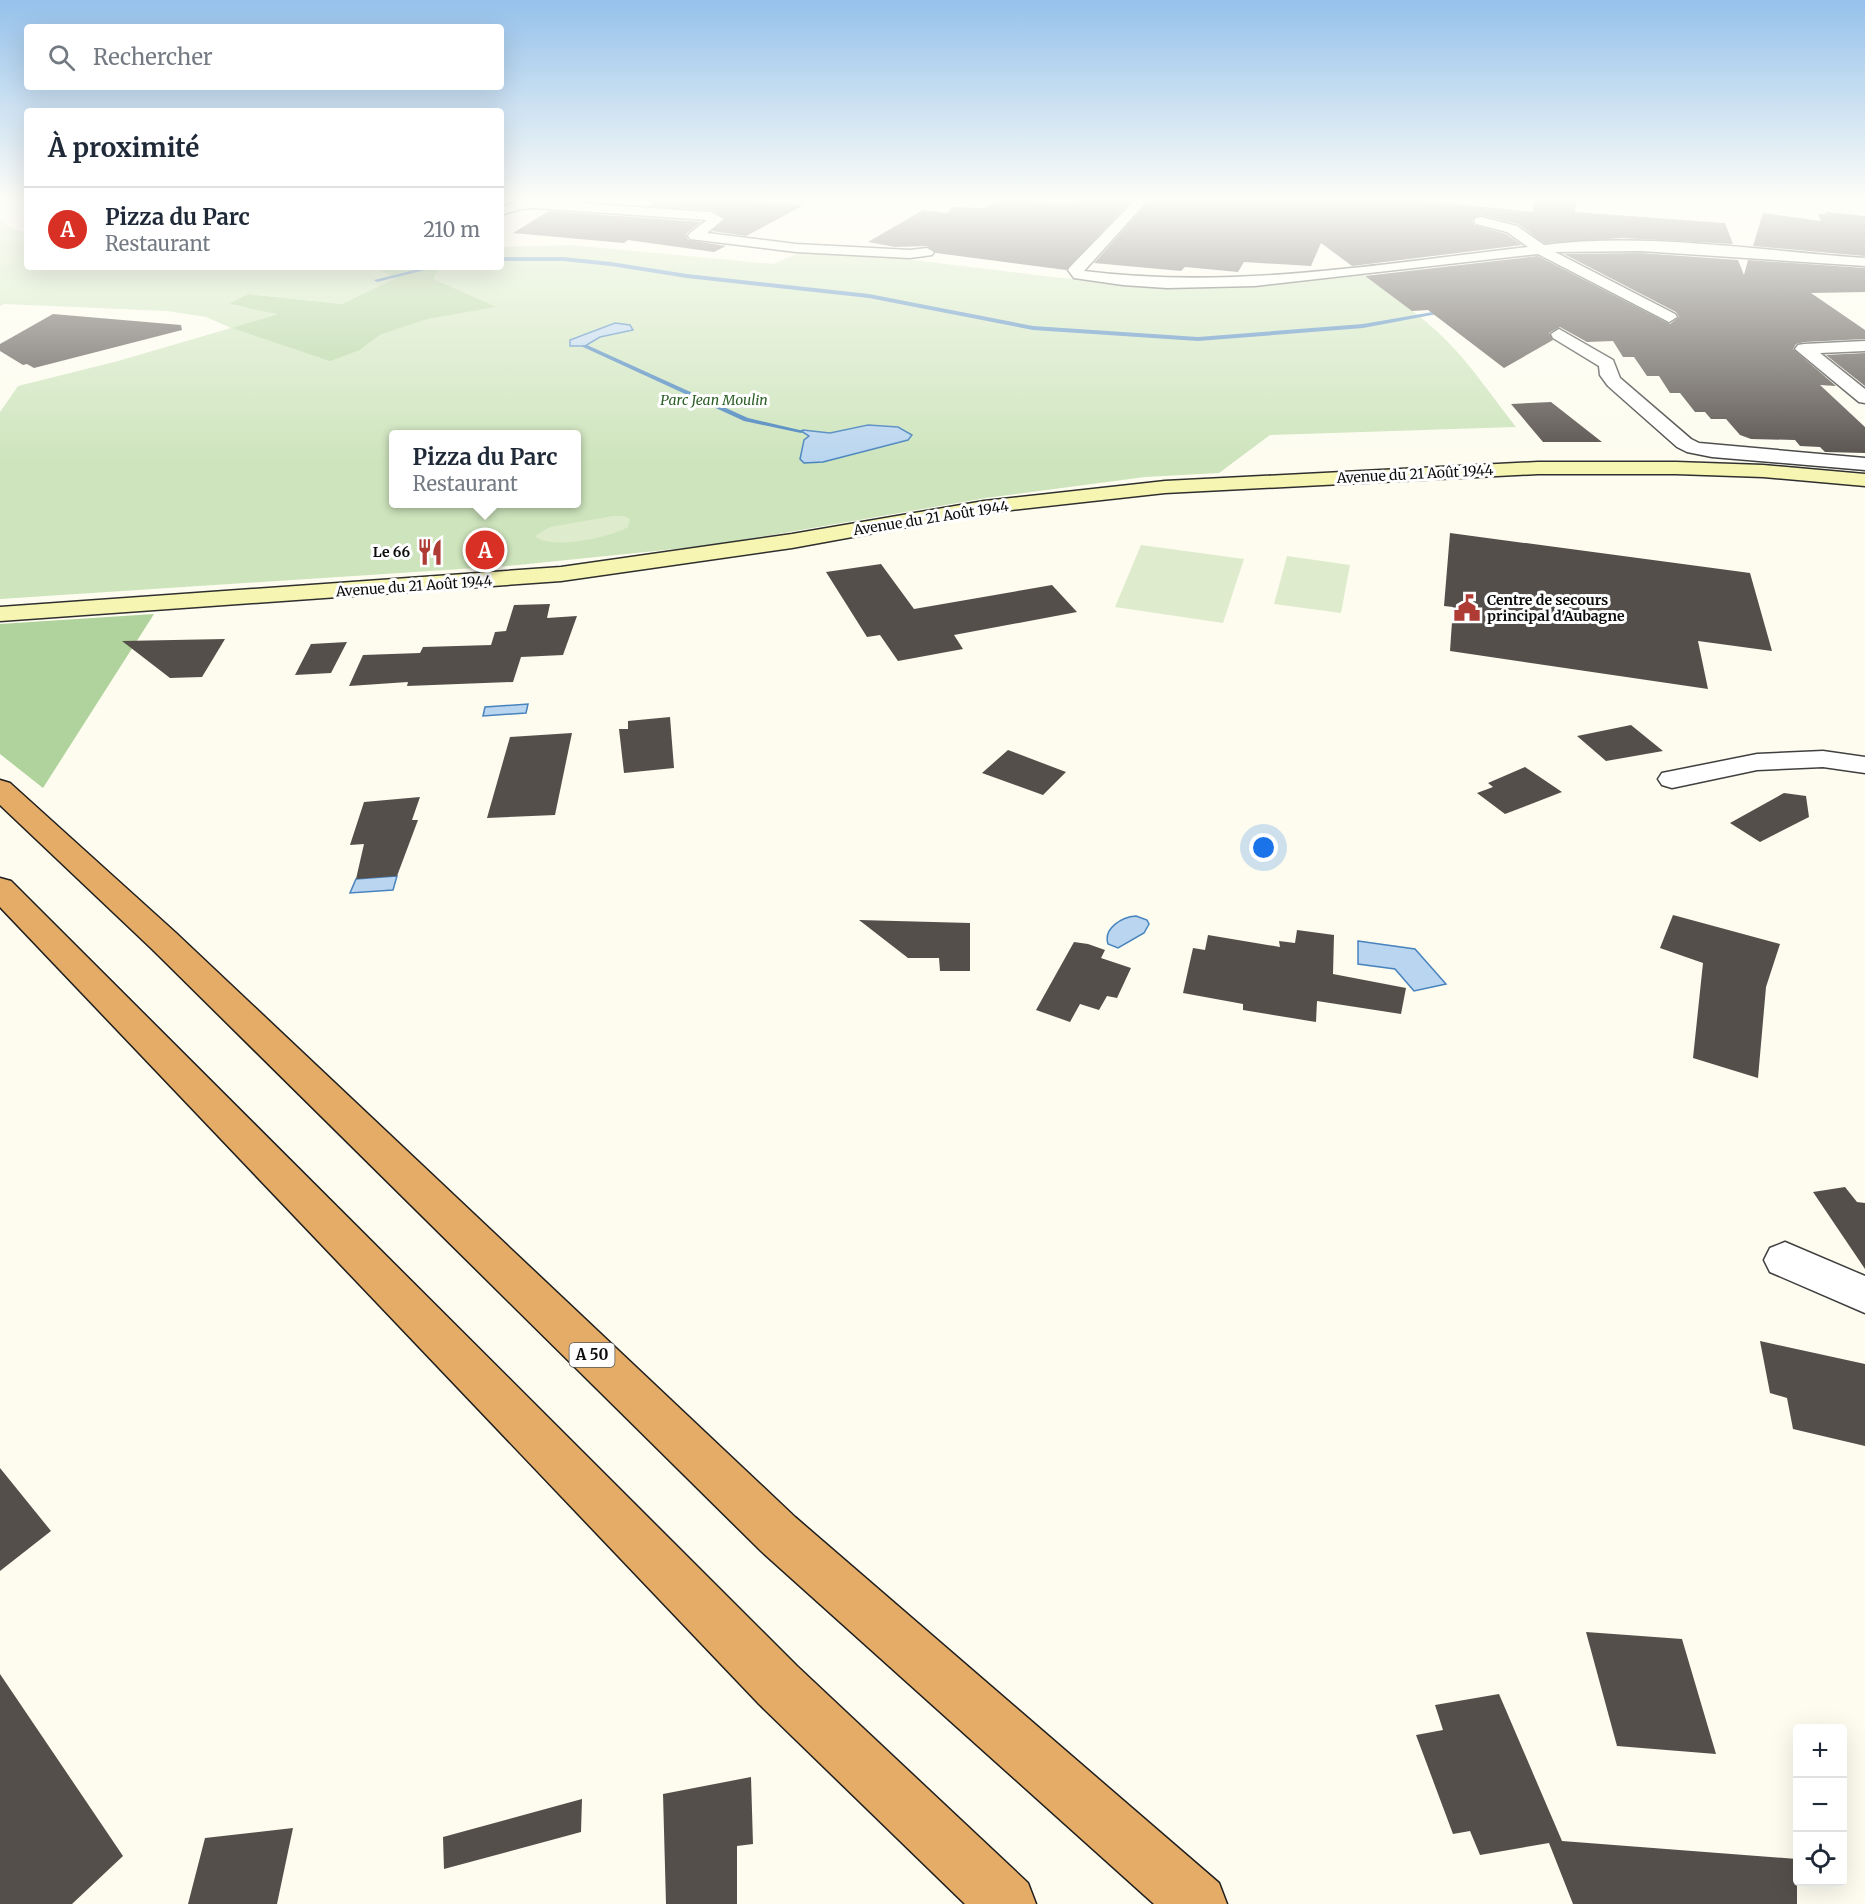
<!DOCTYPE html>
<html lang="fr">
<head>
<meta charset="utf-8">
<style>
  :root { --surface:#fff; --page:#f2f2f3; --text:#1f2937; --muted:#747a83; --line:#e0e1e3; --accent:#d93025 }
  body { margin:0; font-family:Merriweather,serif; background:var(--page); color:var(--text) }
  .controls { position:absolute; right:18px; bottom:18px; display:grid; overflow:hidden; border-radius:6px; box-shadow:0 6px 24px #0002 }
  .controls button { width:54px; height:54px; display:grid; place-items:center; padding:0; border:0; border-bottom:2px solid var(--line); background:var(--surface); color:var(--text); font:30px sans-serif }
  .you { position:absolute; left:1264px; top:848px; width:21px; height:21px; margin:-15px; border:4px solid #fff; border-radius:50%; background:#1a73e8; box-shadow:0 0 0 9px #1a73e833 }
  .badge { display:grid; place-items:center; width:39px; height:39px; border-radius:50%; background:var(--accent); color:#fff; font-size:20px; font-weight:700 }
  .pin { position:absolute; translate:-50% -50%; border:3px solid #fff; box-shadow:0 2px 6px #0006 }
  .popup { position:absolute; left:389px; top:430px; width:192px; height:78px; box-sizing:border-box; display:grid; place-content:center; border-radius:6px; background:var(--surface); filter:drop-shadow(0 2px 4px #0005); font-size:20px; white-space:nowrap; color:var(--muted) }
  .popup b { font-size:22px; color:var(--text) }
  .popup::after { content:''; position:absolute; left:50%; top:100%; margin-left:-12px; border:12px solid transparent; border-top-color:var(--surface) }
  .list { margin:0; padding:0; list-style:none }
  h2 { display:flex; justify-content:space-between; align-items:center; height:78px; margin:0; padding:0 24px; font-size:26px }
  h2 small { font-size:20px; font-weight:400; color:var(--muted) }
  .list li { display:grid; grid-template-columns:39px 1fr auto; gap:18px; align-items:center; box-sizing:border-box; height:84px; padding:0 24px; border-top:2px solid var(--line) }
  .list b { display:block; font-size:22px; white-space:nowrap }
  .list p { margin:0; font-size:20px; white-space:nowrap; color:var(--muted) }
  .list em { font-size:20px; font-style:normal; color:var(--muted) }
  .icon { flex:none; width:33px; height:33px; fill:none; stroke:currentColor; stroke-width:2; stroke-linecap:round; stroke-linejoin:round }
  .map { position:relative; flex:none; width:1865px; height:1904px; overflow:hidden }
  .search { position:absolute; background:var(--surface); box-shadow:0 6px 24px #0002; left:24px; top:24px; width:480px; height:66px; display:flex; align-items:center; gap:15px; box-sizing:border-box; padding:0 21px; border-radius:6px; color:var(--muted); font-size:22px }
  .panel { position:absolute; background:var(--surface); box-shadow:0 6px 24px #0002; left:24px; top:108px; width:480px; height:162px; border-radius:6px }
  .map>svg:first-child { display:block }
</style>
</head>
<body>
<div class="map">
<svg width="1865" height="1904" viewBox="0 0 1865 1904">
  <rect width="100%" height="100%" fill="#fdfcef"/>
  <path fill="#cde4bc" fill-rule="evenodd" d="M0,219L10,228L27,233V267H373L397,278L342,304L248,294L231,305L279,313L234,328L360,350L380,335L428,319L495,307L434,279L435,275L443,267H501V247L571,245L773,264L797,254L888,257L1062,278L1189,287L1362,274C1391,295 1421,315 1446,340C1472,366 1493,398 1516,427L1270,435L1219,473L1145,477L986,498L714,545L507,566L0,599V412L18,386L118,361L231,328L206,317L167,311L4,304L0,306ZM394,434H576V504H394Z"/>
  <path fill="#b0d39d" d="M373,267H443L435,275L434,279L496,307L428,319L380,335L360,350L330,361L232,328L277,314L229,304L248,294L342,304L396,278Z
    M154,614L43,788L0,754V624Z"/>
  <path fill="#deeccd" d="M613,516H624L630,519L628,527C611,537 551,551 535,536L550,527Z
    M1141,545L1244,559L1223,623L1115,607Z
    M1287,556L1350,565L1341,613L1274,604Z"/>
  <path fill="#b9d5ef" stroke="#4883be" stroke-width="1.5" d="M615,323L630,325L633,330L600,337L585,346H570V340Z
    M868,425L898,427L912,435L908,440L823,462L804,463L800,459L804,440L809,436L801,431L803,430L830,433Z
    M528,704L526,713L483,716L485,707Z
    M397,876L393,890L350,893L356,879Z
    M1136,916L1147,920L1149,924L1144,933L1118,948L1108,944C1103,928 1122,917 1136,916Z
    M1358,941L1415,949L1446,984L1414,991L1395,969L1358,964Z"/>
  <g fill="none" stroke-linecap="round" stroke-linejoin="round">
    <path fill="#4883be" fill-rule="evenodd" d="M1507,224H1511L1553,244L1548,245L1507,226Z
      M501,257H563L611,262L687,274L869,294L1033,326L1198,337L1363,324L1450,309L1453,311L1363,328L1198,341L1033,330L869,298L687,278L611,266L563,261H501Z
      M427,267H437L377,282L374,280Z
      M583,345H587L748,418L804,431L801,433L744,421L583,347Z"/>
  </g>
  <path fill="#554f4b" d="M661,198H728L804,205L746,236L712,231L726,219L712,210L649,206Z
    M1001,198L1073,204V198H1134L1066,270L936,253L927,246L895,247L868,242L923,210L948,213L952,207L985,208Z
    M1152,198H1402L1533,212L1534,198H1577L1575,212L1725,223L1733,244L1622,238L1545,243L1518,224L1481,215L1472,220L1474,225L1506,234L1522,245L1352,266L1321,243L1311,266L1244,262L1238,272L1185,267L1181,271L1094,263Z
    M549,211L701,222L688,232L686,235L688,240L726,246L714,252L628,240L624,243L513,233Z
    M1825,212L1865,216V256L1753,246L1763,213L1821,221L1818,214H1826Z
    M1641,253L1738,260L1744,275L1748,260L1865,268V292L1811,293L1865,330V339L1804,342L1796,344L1793,349L1836,386L1820,385L1865,427V453L1825,452L1820,447L1800,446L1795,440L1751,439L1740,435L1726,419H1711L1705,412H1695L1680,393H1670L1659,376H1647L1634,357H1623L1613,341L1587,342L1560,327L1549,333L1553,340L1504,368L1428,310L1412,311L1365,276L1538,256L1670,324L1679,317L1676,312L1564,254Z
    M53,314L181,325L182,330L34,368L27,364L23,365L0,351V344Z
    M1865,353V386L1826,355Z
    M1551,402L1602,442H1543L1511,404Z
    M1450,533L1750,573L1772,651L1698,641L1708,689L1450,651L1453,607L1444,606Z
    M881,564L914,609L1052,585L1077,612L954,635L963,649L898,661L880,635L867,637L826,572Z
    M550,604L547,618L577,616L563,655L521,657L513,682L407,686L408,682L349,686L363,655L420,653L423,647L491,645L495,632L506,631L514,605Z
    M225,639L202,677L170,678L122,641Z
    M347,642L331,673L295,675L311,644Z
    M670,717L674,768L624,773L619,729H628V721Z
    M1631,725L1663,751L1606,761L1577,736Z
    M572,733L555,815L487,818L510,737Z
    M1008,750L1066,772L1043,795L982,773Z
    M1525,767L1562,792L1505,814L1477,793L1493,787L1488,783Z
    M1784,793L1806,796L1809,817L1760,842L1730,823Z
    M420,797L412,820H418L397,876L356,879L364,844L350,845L364,802Z
    M1673,915L1780,944L1766,987L1758,1078L1693,1058L1703,963L1660,948Z
    M859,920L970,923V971H940L939,958H908Z
    M1297,930L1334,935L1333,974L1406,988L1401,1014L1317,1001L1316,1022L1243,1010V1004L1183,993L1193,948L1205,950L1208,935L1280,947L1279,941L1295,943Z
    M1074,942L1088,944L1105,950L1101,958L1131,968L1117,998L1107,996L1099,1010L1080,1004L1070,1022L1036,1010Z
    M1845,1187L1857,1202L1865,1203V1269L1813,1192Z
    M1760,1341L1865,1364V1446L1793,1429L1787,1398L1770,1393Z
    M0,1468L51,1531L0,1571Z
    M1586,1632L1682,1639L1716,1754L1617,1746Z
    M0,1674L123,1856L72,1904H0Z
    M1499,1694L1562,1841L1797,1859V1904H1573L1549,1843L1480,1855L1470,1831L1453,1834L1416,1735L1443,1730L1435,1705Z
    M751,1777L753,1844L737,1846V1904H666L663,1794Z
    M582,1799L581,1832L444,1869L443,1837Z
    M293,1828L277,1904H188L205,1838Z"/>
  <g fill="none" stroke-linecap="round" stroke-linejoin="round">
    <defs>
      <path id="street" d="M1137,198H1150L1084,271C1232,290 1380,264 1528,247L1507,232L1476,224L1474,221L1476,218L1481,217L1517,226L1544,245C1645,232 1763,251 1865,258V266L1641,251L1555,252L1675,314L1677,317L1669,322L1538,254L1255,286L1167,288L1123,285L1074,278L1068,270L1070,267Z
        M534,200L711,212L724,219L707,233L796,244L910,250L927,248L934,252L932,255L910,258L796,252L690,239L688,236L690,233L707,220L534,208L521,209L501,215V207L519,201Z
        M1559,329L1613,360L1620,378L1691,439L1699,443L1865,458V470L1712,457L1687,452L1677,447L1608,386L1600,375L1599,366L1553,338L1551,334Z
        M1865,341V351L1820,353L1865,389V403L1859,402L1795,349L1798,345L1804,344Z
        M1823,751L1865,757V773L1823,767L1757,770L1672,788L1662,785L1658,779L1662,773L1757,754Z
        M1785,1242L1865,1276V1313L1770,1272L1764,1260L1770,1248Z"/>
      <path id="secondary" d="M1538,462H1676L1763,465L1865,474V486L1763,477L1676,474H1538L1165,493L984,513L792,548L561,581L0,621V607L561,567L792,534L984,501L1165,481Z"/>
      <path id="highway" d="M0,780L10,783L176,933L795,1517L1219,1883L1227,1904H1154L761,1551L152,949L0,805Z
        M0,878L11,881L797,1666L1028,1883L1036,1904H965L759,1704L0,907Z"/>
    </defs>
    <use href="#street" stroke="#404040" stroke-width="3"/>
    <use href="#secondary" stroke="#2f2f2f" stroke-width="3"/>
    <use href="#highway" stroke="#1e1e1e" stroke-width="3"/>
    <use href="#street" fill="#fff" fill-rule="evenodd"/>
    <use href="#secondary" fill="#f6f5b1" fill-rule="evenodd"/>
    <use href="#highway" fill="#e4ac66" fill-rule="evenodd"/>
  </g>
  <linearGradient id="sky" x2="0" y2="1"><stop stop-color="#95c1eb"/><stop offset="0.43" stop-color="#fefef8"/><stop offset="1" stop-color="#fefef8" stop-opacity="0"/></linearGradient>
  <rect width="1865" height="465" fill="url(#sky)"/>
  <defs>
    <symbol id="restaurant-bare" viewBox="-9 -9 18 18"><path d="M-5-6h1v4h1v-4h1v4h1v-4h1v5L-1.5 .5V6h-2V.5L-5-1ZM5-6V6H3V1.5H1.5Q1.5-4 5-6Z" fill="#ae3b34" stroke="#fff" stroke-width="2.5" paint-order="stroke"/></symbol>
    <symbol id="civic-bare" viewBox="-9 -9 18 18"><path d="M-.6-6.5H3V-4.5H.6V-3L4-1V1h2V6H-6V1h2V-1L-.6-3ZM-1.2 2.5V6h2.4V2.5Z" fill="#ae3b34" stroke="#fff" stroke-width="2.5" paint-order="stroke"/></symbol>
  </defs>
  <g fill-rule="evenodd">
    <use href="#restaurant-bare" x="411" y="533" width="38" height="38"/>
    <use href="#civic-bare" x="1448" y="589" width="38" height="38"/>
  </g>
  <g text-anchor="middle" stroke-width="6" stroke-linejoin="round" paint-order="stroke">
    <g font-size="14" font-style="italic" fill="#2b5e25" stroke="#fff">
      <text x="714" y="405">Parc Jean Moulin</text>
    </g>
    <g font-size="14" fill="#0d0d0d" stroke="#fff">
      <text transform="translate(1415 474) rotate(-3)" y="5">Avenue du 21 Août 1944</text>
      <text transform="translate(931 518) rotate(-9)" y="5">Avenue du 21 Août 1944</text>
      <text transform="translate(414 586) rotate(-4)" y="5">Avenue du 21 Août 1944</text>
    </g>
    <g font-size="14" font-weight="bold" fill="#0d0d0d" stroke="#fff" text-anchor="end">
      <text x="410" y="557">Le 66</text>
      <text x="1487" y="605" text-anchor="start">Centre de secours<tspan x="1487" dy="16">principal d'Aubagne</tspan></text>
    </g>
    <rect fill="#fff" stroke="#565656" stroke-width="1.5" x="569.5" y="1343" width="45" height="24" rx="4.5"/>
    <g font-size="15" font-weight="bold" fill="#0d0d0d">
      <text x="592" y="1360">A 50</text>
    </g>
  </g>
</svg>
<div class="controls">
<button>+</button>
<button>−</button>
<button><svg class="icon" aria-label="locate" viewBox="0 0 24 24"><circle cx="12" cy="12" r="6"/><path d="M12 2v4M12 18v4M2 12h4M18 12h4"/></svg></button>
</div>
<div class="you"></div>
<div class="pin badge" style="left:485px;top:550px">A</div>
<div class="popup"><b>Pizza du Parc</b>Restaurant</div>
<div class="search"><svg class="icon" aria-label="search" viewBox="0 0 24 24"><circle cx="10" cy="10" r="6"/><path d="M15 15l6 6"/></svg>Rechercher</div>
<section class="panel">
<h2>À proximité<small></small></h2>
<ul class="list">
<li><span class="badge">A</span><div><b>Pizza du Parc</b><p>Restaurant</p></div><em>210 m</em></li>
</ul>
</section>
</div>
</body>
</html>
